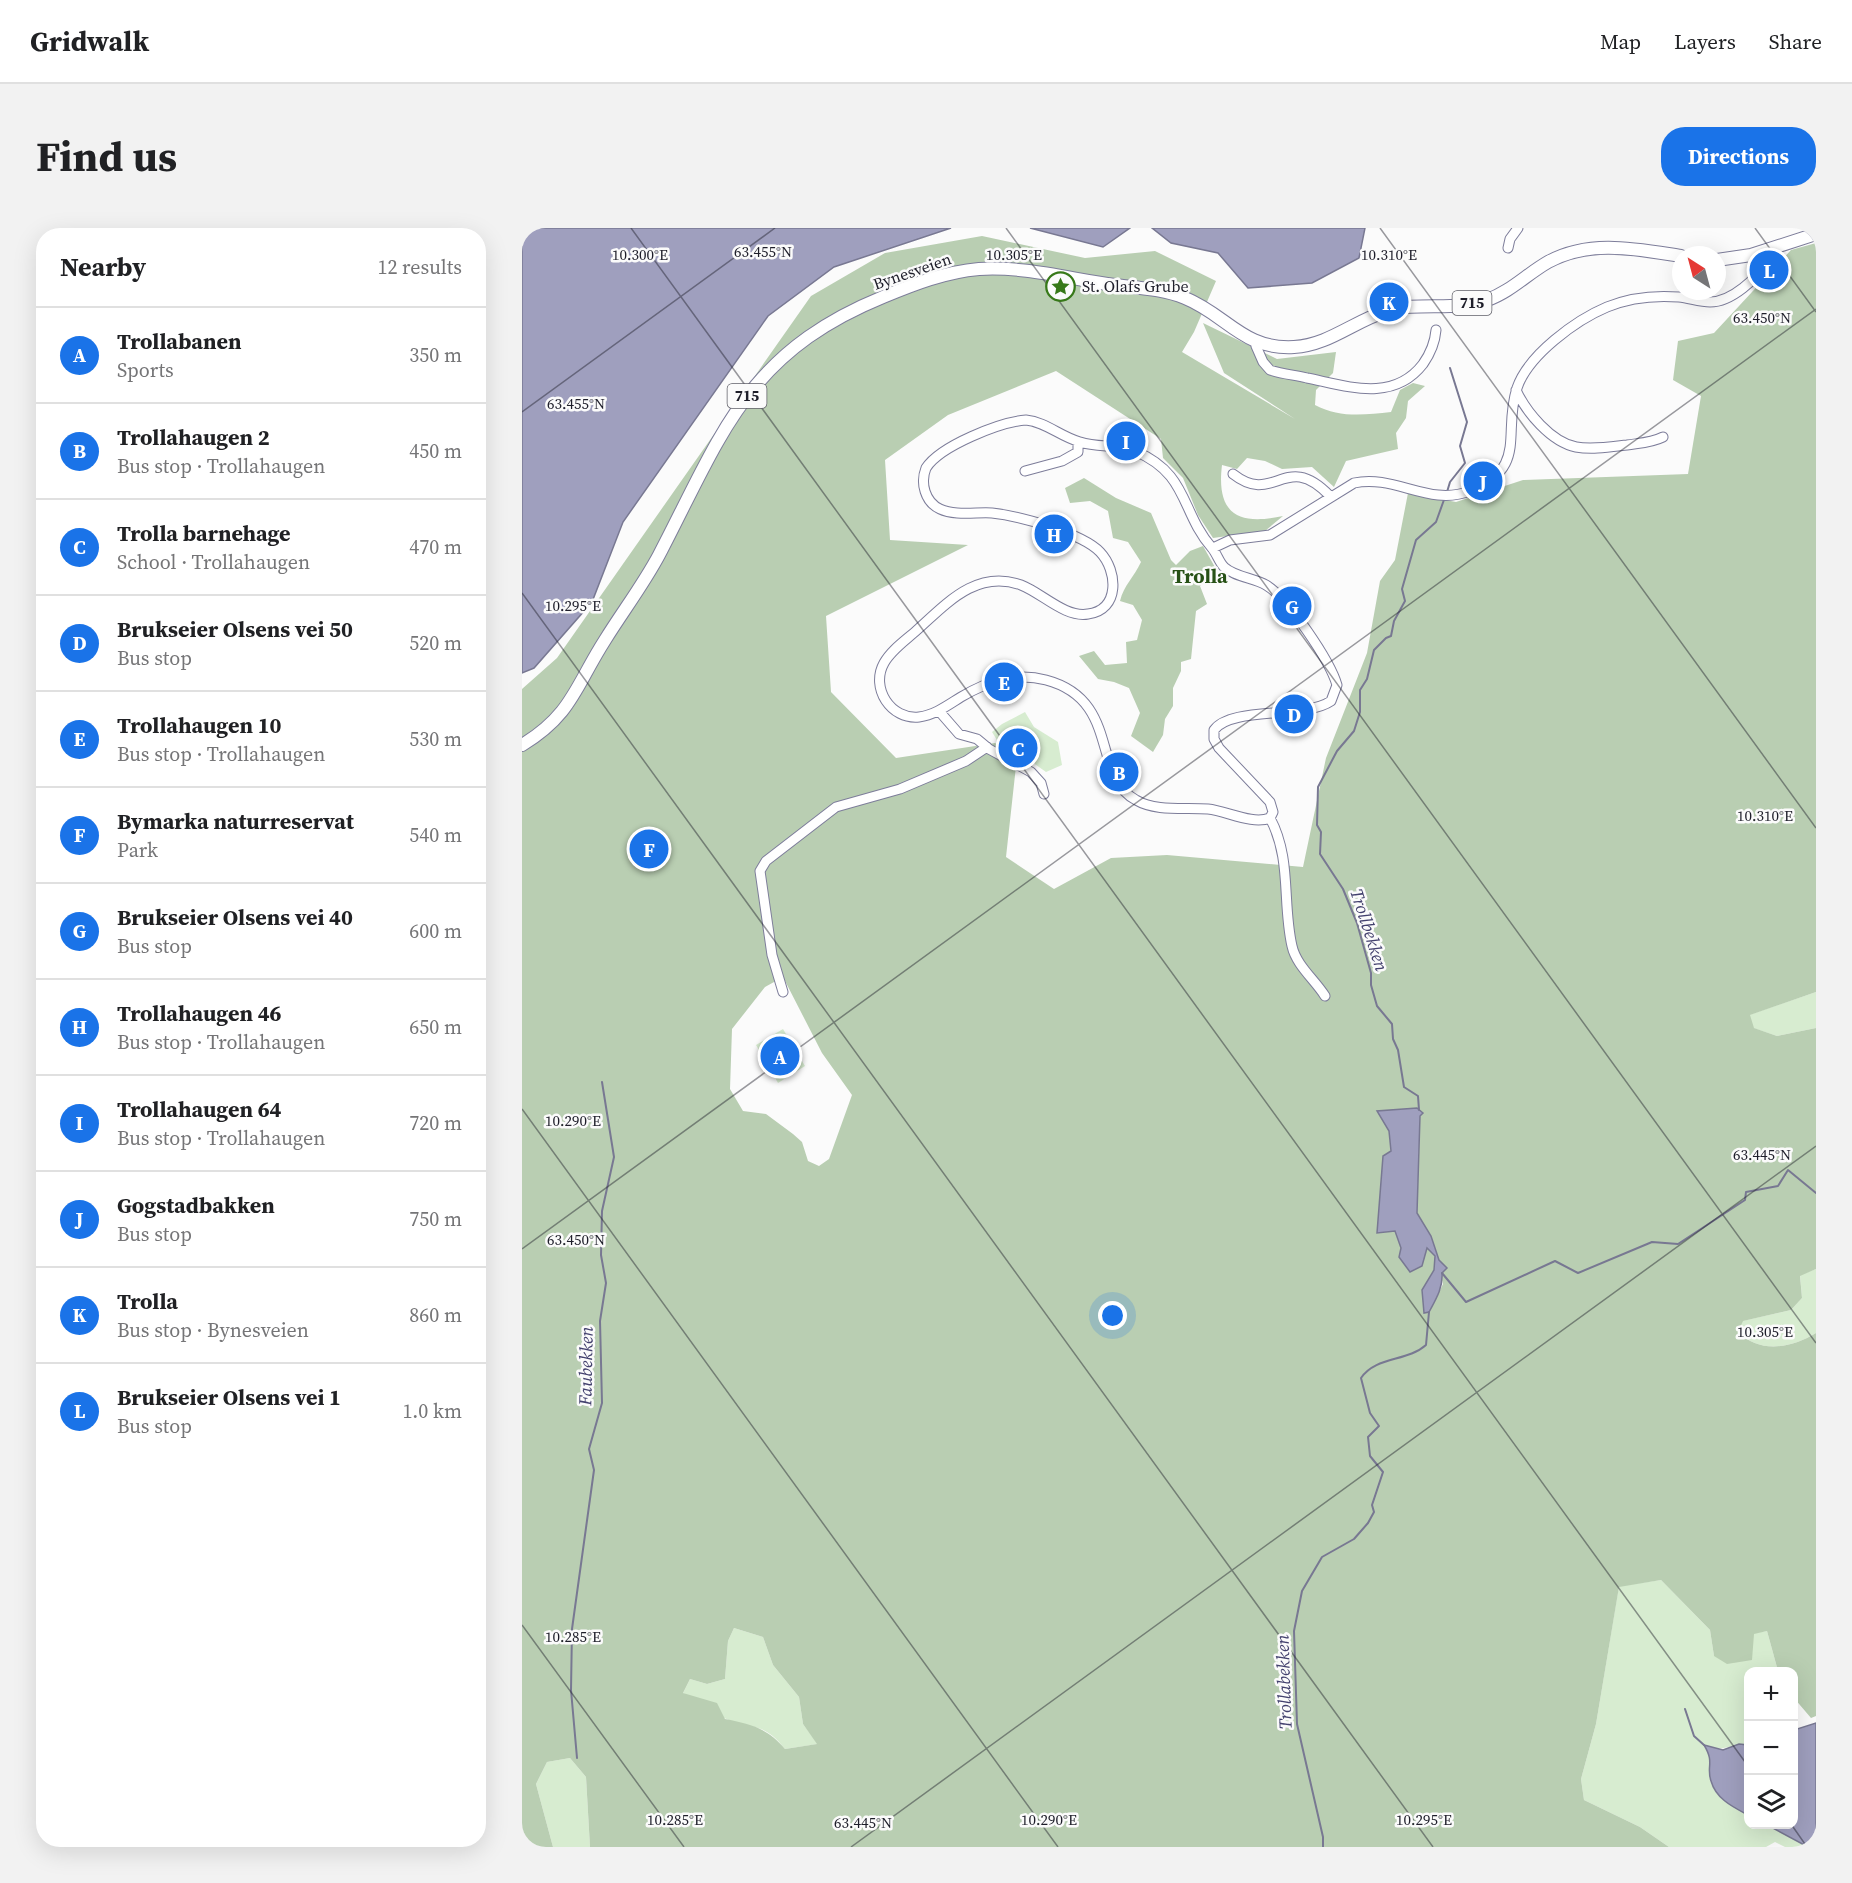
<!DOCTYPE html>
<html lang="en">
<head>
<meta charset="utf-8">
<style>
  :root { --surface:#fff; --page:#f2f2f2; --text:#202124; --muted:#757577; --line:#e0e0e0; --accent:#1a73e8 }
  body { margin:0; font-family:"Source Serif 4",serif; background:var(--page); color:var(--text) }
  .controls { position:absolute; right:18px; bottom:18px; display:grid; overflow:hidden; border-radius:12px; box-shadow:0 6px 24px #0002 }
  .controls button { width:54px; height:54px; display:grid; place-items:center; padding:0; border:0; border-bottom:2px solid var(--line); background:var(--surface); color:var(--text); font:30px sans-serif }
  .compass { position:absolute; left:1150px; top:18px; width:54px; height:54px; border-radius:50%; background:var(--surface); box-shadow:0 6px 24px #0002; rotate:324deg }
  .you { position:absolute; left:591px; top:1088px; width:21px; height:21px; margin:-15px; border:4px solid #fff; border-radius:50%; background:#1a73e8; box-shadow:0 0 0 9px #1a73e833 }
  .badge { display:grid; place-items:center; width:39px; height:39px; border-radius:50%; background:var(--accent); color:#fff; font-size:20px; font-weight:700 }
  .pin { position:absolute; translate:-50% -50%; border:3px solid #fff; box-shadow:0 2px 6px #0006 }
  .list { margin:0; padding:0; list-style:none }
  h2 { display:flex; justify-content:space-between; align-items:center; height:78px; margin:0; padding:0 24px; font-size:26px }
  h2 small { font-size:20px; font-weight:400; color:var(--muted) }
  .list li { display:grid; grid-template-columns:39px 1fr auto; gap:18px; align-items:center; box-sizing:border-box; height:96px; padding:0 24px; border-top:2px solid var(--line) }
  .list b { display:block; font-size:22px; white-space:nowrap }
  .list p { margin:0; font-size:20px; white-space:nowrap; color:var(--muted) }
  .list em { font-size:20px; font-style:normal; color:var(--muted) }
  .icon { flex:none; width:33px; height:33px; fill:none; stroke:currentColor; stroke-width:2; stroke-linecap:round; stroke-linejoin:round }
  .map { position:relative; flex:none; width:1294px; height:1619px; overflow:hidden; border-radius:24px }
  header { display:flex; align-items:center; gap:36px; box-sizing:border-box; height:84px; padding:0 30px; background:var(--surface); border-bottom:2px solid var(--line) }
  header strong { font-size:28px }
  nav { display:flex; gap:33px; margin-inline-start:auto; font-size:21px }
  .intro { display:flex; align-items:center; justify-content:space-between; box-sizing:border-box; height:144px; padding:0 36px }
  h1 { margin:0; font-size:42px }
  .button { padding:15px 27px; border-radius:24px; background:var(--accent); color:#fff; font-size:21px; font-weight:700 }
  main { display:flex; gap:36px; padding:0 36px }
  aside { flex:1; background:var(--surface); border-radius:24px; box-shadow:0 6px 24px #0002 }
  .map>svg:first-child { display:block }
</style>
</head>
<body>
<header>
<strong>Gridwalk</strong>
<nav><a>Map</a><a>Layers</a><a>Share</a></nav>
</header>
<div class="intro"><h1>Find us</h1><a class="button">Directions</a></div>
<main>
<aside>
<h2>Nearby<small>12 results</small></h2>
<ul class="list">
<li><span class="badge">A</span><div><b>Trollabanen</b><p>Sports</p></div><em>350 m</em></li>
<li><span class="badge">B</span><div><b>Trollahaugen 2</b><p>Bus stop · Trollahaugen</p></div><em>450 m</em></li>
<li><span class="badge">C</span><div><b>Trolla barnehage</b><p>School · Trollahaugen</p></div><em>470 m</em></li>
<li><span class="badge">D</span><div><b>Brukseier Olsens vei 50</b><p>Bus stop</p></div><em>520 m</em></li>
<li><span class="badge">E</span><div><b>Trollahaugen 10</b><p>Bus stop · Trollahaugen</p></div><em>530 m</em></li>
<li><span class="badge">F</span><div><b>Bymarka naturreservat</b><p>Park</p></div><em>540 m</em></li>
<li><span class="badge">G</span><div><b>Brukseier Olsens vei 40</b><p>Bus stop</p></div><em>600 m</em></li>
<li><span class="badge">H</span><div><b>Trollahaugen 46</b><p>Bus stop · Trollahaugen</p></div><em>650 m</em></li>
<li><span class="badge">I</span><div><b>Trollahaugen 64</b><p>Bus stop · Trollahaugen</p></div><em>720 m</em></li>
<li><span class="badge">J</span><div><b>Gogstadbakken</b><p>Bus stop</p></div><em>750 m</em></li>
<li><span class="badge">K</span><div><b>Trolla</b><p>Bus stop · Bynesveien</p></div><em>860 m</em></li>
<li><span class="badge">L</span><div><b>Brukseier Olsens vei 1</b><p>Bus stop</p></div><em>1.0 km</em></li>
</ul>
</aside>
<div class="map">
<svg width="1294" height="1619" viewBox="0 0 1294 1619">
  <rect width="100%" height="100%" fill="#fbfbfb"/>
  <path fill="#d7ecd0" d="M503,484L512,499L536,514L540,537L524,544L510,534L500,535L512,516L494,504L481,522L470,504L480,496Z
    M1294,764V800L1255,808L1231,800L1227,787Z
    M261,801L283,838L256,855L234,817Z
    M1294,1041V1105C1270,1120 1238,1126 1216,1104L1220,1093L1269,1082L1280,1070L1278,1047Z
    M1139,1352L1188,1402L1192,1428L1232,1405L1245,1403L1256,1443L1226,1444V1517C1210,1515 1200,1525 1182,1518C1191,1531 1186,1538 1188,1551C1192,1570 1212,1579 1226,1587V1596L1245,1597L1286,1619H1263L1253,1614L1244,1619H1147L1118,1599L1062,1572L1059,1551L1074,1496L1097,1358Z
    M212,1400L241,1409L251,1437L277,1469L281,1496L296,1516L263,1521C240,1492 230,1503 202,1490C188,1483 174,1473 161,1465L168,1451L185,1456L203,1451L206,1413Z
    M48,1530L64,1549L68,1619H31L14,1556L25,1534Z"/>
  <path fill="#b9ceb2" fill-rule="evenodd" d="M460,8L563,30L633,23L694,53L672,104L660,124L773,191L702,145L681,95L755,131L814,124L811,145L794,162L793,177C817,190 842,187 869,184L878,162L891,155L903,158L886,173L884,190L874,205L876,221L824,233L812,259L790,239L760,241L743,233L725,230L715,241L700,237C694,286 716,298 761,288L743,303L691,310L676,287L661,250L641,230L639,211L534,143L426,187L363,232L368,312L446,317L304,388L309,464L374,530L473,515L495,529L484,629L532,661L589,630L645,627L781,639L804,530L845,425L858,353L873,332L886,265L934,274L1001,252L1166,246L1179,168L1151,152L1156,113L1192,105L1269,22L1294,15V764L1228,787L1232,800L1255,808L1294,800V1041L1278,1048L1280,1070L1269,1082L1221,1093L1216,1104C1238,1126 1270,1120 1294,1105V1488L1289,1490L1272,1470V1444L1256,1443L1245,1403L1232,1406L1230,1432L1205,1436L1192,1428L1188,1402L1139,1352L1097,1359L1074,1496L1059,1551L1062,1572L1118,1599L1147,1619H68L64,1549L48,1530L25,1534L14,1556L31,1619H0V461L35,430L289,68L363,25ZM261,749L300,825L330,867L307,931L297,938L286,933L280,914L271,906L244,886L221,883L208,861L210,801L243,759ZM856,883L898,888L895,985L909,1008L921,1056L907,1084L900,1062L912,1042L913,1028L905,1020H879L873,1003L855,1005L869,924L867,903ZM212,1400L241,1409L251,1437L277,1469L281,1496L295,1516L263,1521C246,1500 228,1496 203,1491L195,1475L161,1465L168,1451L185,1456L203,1451L206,1413Z
    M562,250L594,270L629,285L649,332L654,337L668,323L681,318L694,341L678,358L685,376L674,383L669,431L659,434V443L651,460V478L643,491L641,507L631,524L609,508L618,485L607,460L592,454L576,451L557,428L572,423L583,437L605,435L604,414L615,412L620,392L611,377L598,373C602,357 612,349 619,334L606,314L591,310L586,283L568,273L548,275L543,260Z"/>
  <path fill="#9f9fbe" stroke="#787892" stroke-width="1.5" d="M0,0H429L312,39L246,88L101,294L70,374L12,440L0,445Z
    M508,0H608L581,19Z
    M630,0H843L837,30L790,55L726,60L696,25L649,15Z
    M895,880L901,885L898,888L895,985L909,1008L917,1032L925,1040L920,1045C921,1060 914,1071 907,1084L902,1085L900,1062L912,1042L913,1028L905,1020L900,1038L888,1044L877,1029L879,1020L873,1003L855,1005L861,928L869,923L867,903L855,883Z
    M1294,1495V1619H1286L1245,1597L1272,1596V1502Z
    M1217,1516L1226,1517V1587C1211,1579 1194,1571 1189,1553C1184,1538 1193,1535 1182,1517L1201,1522Z"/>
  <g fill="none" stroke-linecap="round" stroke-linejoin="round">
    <path stroke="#787892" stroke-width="2" d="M925,264L928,254L943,235L938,218L945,194L928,140
      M897,882L896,868L882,859L876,822L871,811L870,796L855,778L849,757V745L835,695L821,661L798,626L799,604L795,597L796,559L815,523L832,503L838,484V462L845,451L852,422L864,410L869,408L872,393L883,373L880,361L894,312L914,294L923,269
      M920,1045L944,1074L1033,1033L1056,1045L1130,1014L1156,1016L1223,972L1224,964L1256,958L1266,942L1294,965
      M1163,1481L1172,1508L1182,1517
      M55,1530L49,1462L50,1401L72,1242L67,1221L80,1175L78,1093L84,1055L79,1027L80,983L92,929L80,854
      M801,1619V1609L775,1496L772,1403L780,1363L800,1329L832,1311L846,1295L852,1284L850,1277L861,1244L848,1228L846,1209L857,1198L848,1185L839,1150C854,1128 885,1134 904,1117L907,1084"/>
    <defs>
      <path id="minor" d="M986,20L988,11L996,0
        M735,114L734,118L741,134L748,142C760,146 772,147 785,150C825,158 871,175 901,136C908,126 913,114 914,102
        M994,162C1004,184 1029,214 1054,219C1070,222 1088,219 1105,217C1118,215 1129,215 1141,209
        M504,192C524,194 539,209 558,214C576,220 595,216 613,223C667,246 658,283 690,320C695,326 697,334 702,339C713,349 732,350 744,357C766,370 808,433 815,457L809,473C783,491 709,478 692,502V511L697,520L748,574L751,584L748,590C730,597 705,583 686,581C664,579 634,584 614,572C569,548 599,472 524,452C493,444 466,453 439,469C426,477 413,487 397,489C369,492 348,460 362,435C369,422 384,412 395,402C425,375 455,341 499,357C520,365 543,390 566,386C598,382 596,343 578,324C560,305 497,288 470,285C454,284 433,288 418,281C403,274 398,255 404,240C418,218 478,194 504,192Z
        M503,243L540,233L556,224V214
        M711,246C753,279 763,221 808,268
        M691,320L708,312L748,307L832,255C873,246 907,279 948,263C1007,239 980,206 995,160C1006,127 1054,92 1085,79C1109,69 1131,67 1157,69C1167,70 1178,74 1188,74C1210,74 1235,50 1246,33L1245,22
        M417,483L437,506L455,511L467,521L509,544L519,555L522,566
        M748,590C770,631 760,675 770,718C774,737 793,752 803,768
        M261,764L250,727L238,643L244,633L314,579L378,561L444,533L465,519"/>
      <path id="major" d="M1195,32L1229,27L1294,6
        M0,517C50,487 54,457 83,412C101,383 121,357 137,327C200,206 224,125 361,69C392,56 423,44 457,41C502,38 548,51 593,57C616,60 641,61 663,70C705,87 721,122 772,119C807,117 832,93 865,83C897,73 933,84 965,72C988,64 1005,46 1026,34C1068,11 1114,21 1159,28"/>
    </defs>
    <use href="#minor" stroke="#7d7d9a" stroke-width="11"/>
    <use href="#major" stroke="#7d7d9a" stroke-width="14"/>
    <use href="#minor" stroke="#fff" stroke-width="9"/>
    <use href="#major" stroke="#fff" stroke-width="12"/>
  </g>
  <path fill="none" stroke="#1e1e2a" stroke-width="1.5" stroke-opacity="0.45" d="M109,0L1226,1538M484,0L1294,1115M858,0L1294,600M1233,0L1294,84M0,184L253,0M0,365L911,1619M0,881L536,1619M0,1021L1294,81M0,1397L162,1619M1269,1596L1285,1619M329,1619L1294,918"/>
  <defs>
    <symbol id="sight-ring" viewBox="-11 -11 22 22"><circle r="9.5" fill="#fbfbfb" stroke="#377919" stroke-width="1.5"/><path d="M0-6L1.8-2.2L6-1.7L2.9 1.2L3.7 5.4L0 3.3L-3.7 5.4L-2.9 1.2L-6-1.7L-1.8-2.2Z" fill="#377919"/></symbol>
  </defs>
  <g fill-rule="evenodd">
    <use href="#sight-ring" x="522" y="42" width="33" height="33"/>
  </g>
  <g text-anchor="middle" stroke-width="5" stroke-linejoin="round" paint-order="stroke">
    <g fill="#fbfbfb" stroke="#606069" stroke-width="1.5">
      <rect x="930.5" y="63" width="39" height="24" rx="4.5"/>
      <rect x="205.5" y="156" width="39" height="24" rx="4.5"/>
    </g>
    <g font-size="15" font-weight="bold" fill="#1e1e2a">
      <text x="950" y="80">715</text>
      <text x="225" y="173">715</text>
    </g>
    <g font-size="16" fill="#1e1e2a" stroke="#fbfbfb">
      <text transform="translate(390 43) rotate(-19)" y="6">Bynesveien</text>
    </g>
    <g font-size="16" fill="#1e1e2a" stroke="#fbfbfb" text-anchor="start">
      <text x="560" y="64">St. Olafs Grube</text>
    </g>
    <g font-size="18" font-style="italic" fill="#43416e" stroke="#fbfbfb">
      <text transform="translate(847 702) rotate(72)" y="6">Trollbekken</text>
      <text transform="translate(64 1138) rotate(-89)" y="6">Faubekken</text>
      <text transform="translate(762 1454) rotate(-92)" y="6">Trollabekken</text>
    </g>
    <g font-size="20" font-weight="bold" fill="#275116" stroke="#fbfbfb">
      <text x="678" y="355">Trolla</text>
    </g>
  </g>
  <g font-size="15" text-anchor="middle" fill="#1e1e2a" stroke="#fbfbfb" stroke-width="5" stroke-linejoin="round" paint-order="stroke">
    <text x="241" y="29">63.455°N</text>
    <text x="118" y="32">10.300°E</text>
    <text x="492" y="32">10.305°E</text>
    <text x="867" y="32">10.310°E</text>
    <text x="1240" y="95">63.450°N</text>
    <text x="54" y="181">63.455°N</text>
    <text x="51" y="383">10.295°E</text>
    <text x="1243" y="593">10.310°E</text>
    <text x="51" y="898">10.290°E</text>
    <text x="1240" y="932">63.445°N</text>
    <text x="54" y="1017">63.450°N</text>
    <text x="1243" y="1109">10.305°E</text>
    <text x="51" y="1414">10.285°E</text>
    <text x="153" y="1597">10.285°E</text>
    <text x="527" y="1597">10.290°E</text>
    <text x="902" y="1597">10.295°E</text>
    <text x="341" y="1600">63.445°N</text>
  </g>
</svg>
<div class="controls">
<button>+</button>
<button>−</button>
<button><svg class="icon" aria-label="layers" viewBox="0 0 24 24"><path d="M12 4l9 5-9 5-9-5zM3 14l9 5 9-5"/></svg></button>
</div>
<svg class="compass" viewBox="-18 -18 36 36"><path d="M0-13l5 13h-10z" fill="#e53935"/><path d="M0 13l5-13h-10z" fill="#757577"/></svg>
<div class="you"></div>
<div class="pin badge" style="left:258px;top:828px">A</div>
<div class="pin badge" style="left:597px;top:544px">B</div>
<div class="pin badge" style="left:496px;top:520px">C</div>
<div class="pin badge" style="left:772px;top:486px">D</div>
<div class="pin badge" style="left:482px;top:454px">E</div>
<div class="pin badge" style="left:127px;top:621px">F</div>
<div class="pin badge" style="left:770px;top:378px">G</div>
<div class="pin badge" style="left:532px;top:306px">H</div>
<div class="pin badge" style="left:604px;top:213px">I</div>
<div class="pin badge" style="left:961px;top:253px">J</div>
<div class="pin badge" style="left:867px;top:74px">K</div>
<div class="pin badge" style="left:1247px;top:42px">L</div>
</div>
</main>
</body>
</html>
